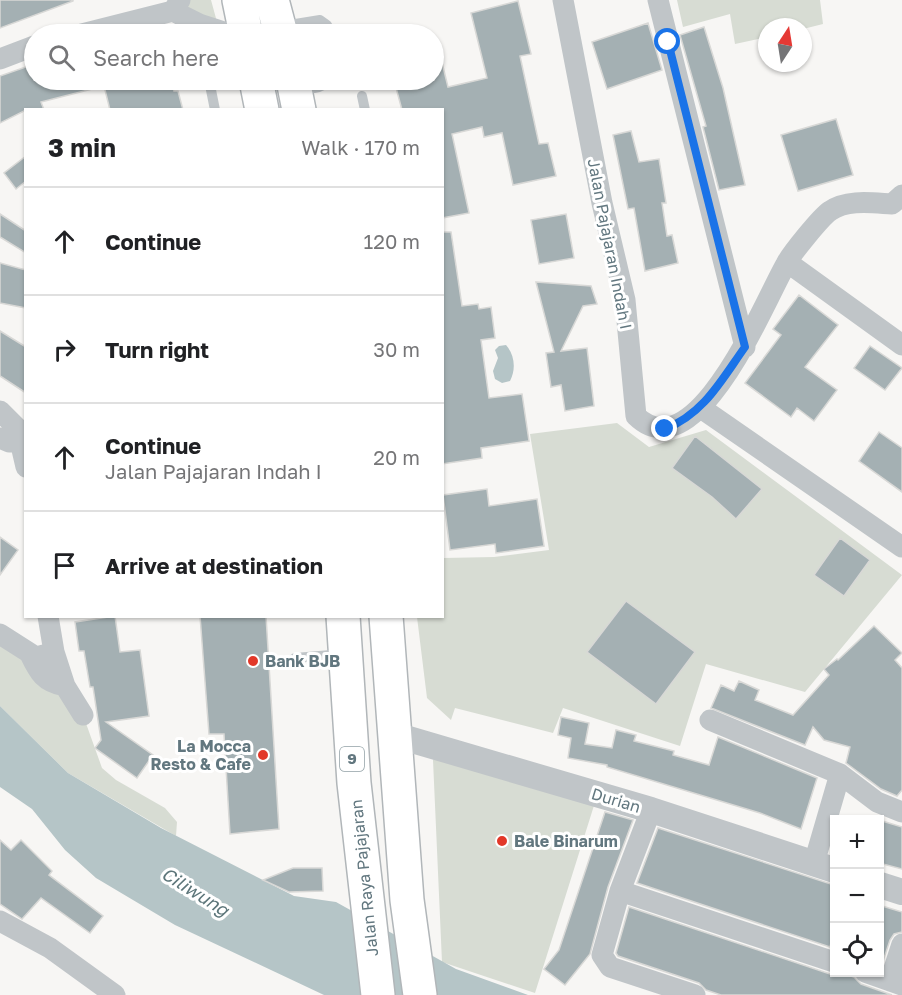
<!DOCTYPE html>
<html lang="en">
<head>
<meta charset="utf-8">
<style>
  :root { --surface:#fff; --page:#f2f2f2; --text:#202124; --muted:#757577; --line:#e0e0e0 }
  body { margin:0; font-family:"Golos Text",sans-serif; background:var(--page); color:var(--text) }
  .controls { position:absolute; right:18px; bottom:18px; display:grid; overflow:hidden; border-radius:0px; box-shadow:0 2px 4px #0004 }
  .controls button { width:54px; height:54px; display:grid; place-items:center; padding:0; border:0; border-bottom:2px solid var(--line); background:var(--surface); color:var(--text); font:30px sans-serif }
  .compass { position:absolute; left:758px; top:18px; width:54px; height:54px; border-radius:50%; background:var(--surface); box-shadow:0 2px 4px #0004; rotate:12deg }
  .stop { position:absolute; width:18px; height:18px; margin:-14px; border:4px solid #1a73e8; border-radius:50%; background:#fff }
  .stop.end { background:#1a73e8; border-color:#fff; box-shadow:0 2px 6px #0008 }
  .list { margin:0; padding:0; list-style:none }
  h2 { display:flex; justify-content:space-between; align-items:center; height:78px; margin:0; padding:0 24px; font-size:26px }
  h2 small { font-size:20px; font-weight:400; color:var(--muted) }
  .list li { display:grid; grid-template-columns:39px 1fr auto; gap:18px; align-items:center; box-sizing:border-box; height:108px; padding:0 24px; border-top:2px solid var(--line) }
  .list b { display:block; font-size:22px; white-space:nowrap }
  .list p { margin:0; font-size:20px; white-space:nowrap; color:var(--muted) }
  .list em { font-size:20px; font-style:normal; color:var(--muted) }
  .icon { flex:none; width:33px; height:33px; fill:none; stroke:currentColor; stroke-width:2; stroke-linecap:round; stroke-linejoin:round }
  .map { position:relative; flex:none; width:902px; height:995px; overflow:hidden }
  .search { position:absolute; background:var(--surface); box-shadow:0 2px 4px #0004; left:24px; top:24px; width:420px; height:66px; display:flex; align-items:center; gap:15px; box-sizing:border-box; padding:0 21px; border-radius:33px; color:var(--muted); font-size:22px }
  .panel { position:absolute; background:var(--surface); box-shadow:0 2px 4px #0004; left:24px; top:108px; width:420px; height:510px; border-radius:0px }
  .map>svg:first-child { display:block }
</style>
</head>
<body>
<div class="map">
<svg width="902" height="995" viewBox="0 0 902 995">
  <rect width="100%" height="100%" fill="#f7f6f4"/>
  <path fill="#d7dcd3" d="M182,0H211L217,22L180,5Z
    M677,0H820L823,24L803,29L767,27V37L735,44L730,14L683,27Z
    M617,423L649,447L706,430L902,575L805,692L706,664L680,746L563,708L553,733L455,708L451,720L427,698L417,617L442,616L443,558L494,557L549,550L530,434Z
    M0,634L83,715L102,768L116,780L165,808L177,822L176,836L68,773L0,706Z
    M443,751L597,796L535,993L442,962L433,760Z"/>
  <path fill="#b5c5c7" d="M506,345C515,355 516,370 510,381L502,383L495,379L493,371L498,358L495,350L499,346Z
    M0,706L68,773L161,828L294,896L336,902L456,969L528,995H324L175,925L96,878L65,850L32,809L0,787Z"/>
  <path fill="#a4b0b3" stroke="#d8d8d6" stroke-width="1.5" d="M0,0H73V1L0,28Z
    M518,1L531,54L520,56L539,144L548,143L556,176L513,185L502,133L484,137L482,127L452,134L469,213L442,218V110H402L395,84L413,80H434V50H439L448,87L487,78L471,13Z
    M648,23L662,70L607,89L592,42Z
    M704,27L723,88L745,185L719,190L703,127L706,126L680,35Z
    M34,64V80H173L174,91H178L183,110H110L104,86L41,102L44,110H26L0,123V76Z
    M836,119L853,175L798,191L781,135Z
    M631,131L639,162L659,159L666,203H662L667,236L672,235L678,263L645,271L634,208L628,209L613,135Z
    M26,156V181L16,189L4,173Z
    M0,214L26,231V253L0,237Z
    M566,214L574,258L539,264L531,220Z
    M442,232H451L462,306L478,304L479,309L491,307L495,338L481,340L489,398L522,394L529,441L481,448L482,458L442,464Z
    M0,263L26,270V308L0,303Z
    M536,282L591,286L597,304L583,306L561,351L587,348L594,406L565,411L561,385L551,387L546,353L554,352Z
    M799,295L838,325L805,367L837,390L814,421L797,408L791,417L745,383L781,335L773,329Z
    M0,331L26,347V393L0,376Z
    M870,346L902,368L885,390L854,368Z
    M879,432L902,448V492L859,461Z
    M695,436L762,489L736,519L712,497L672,468Z
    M487,489L489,506L537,499L544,546L496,553L495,544L450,550L443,495Z
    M0,537L18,550L0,575Z
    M840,538L870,560L844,596L814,575Z
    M626,601L695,652L656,704L587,652Z
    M115,616L120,652L140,650L149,716L106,722L153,755L137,778L95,748L101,740L93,687H90L84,651H79L75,622Z
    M200,616H266L279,829L230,834L224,734H209Z
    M874,626L902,653L895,660L902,668V790L897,796L881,789L846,763L850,747L824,740L813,727L805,745L711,708L721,685L734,691L739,681L759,690L755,700L793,715L829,675L824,669L837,659L838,660Z
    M561,717L589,723L585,744L612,748L616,730L636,735L634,741L674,751L673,755L709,765L718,737L817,778L801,829L760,813L607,767V765L568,758L571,738L558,735Z
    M605,812L633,820L608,887L590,954L565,985L544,969L559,950Z
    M879,820L902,827V869L879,863Z
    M658,828L834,885V931L830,947L637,883Z
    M0,840L11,850L21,840L52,871L49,875L103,916L90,933L41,898L22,919L0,904Z
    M293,868H322L323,891L289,892L263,880Z
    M879,905L902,912V932L894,934L890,940L882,964H879Z
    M629,907L830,974L841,973L854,977L861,984L892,995H721L706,990L699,983L618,956L616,953Z"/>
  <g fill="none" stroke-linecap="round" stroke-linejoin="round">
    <defs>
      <path id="trunk" d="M239,0L246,34
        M272,0L281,34
        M256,80L262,110
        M293,80L299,110
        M343,616L354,783L378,995
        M386,616L407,900L420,995"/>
    </defs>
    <use href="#trunk" stroke="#b1b6b9" stroke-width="36"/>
    <path stroke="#c0c5c8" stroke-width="10" d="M283,26L320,20L327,25L331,34
      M209,80L215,110
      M299,91L319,87L335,80
      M362,96L365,110
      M287,664L295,658L343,654"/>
    <path stroke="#c0c5c8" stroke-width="21" d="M563,0L602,203L625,300L636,416C696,474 765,300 786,264C791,254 821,217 830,211C847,199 873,203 892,204L902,195
      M658,0L745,347
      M173,11L199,24L230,34
      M82,34L173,11L180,0
      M0,59L34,46
      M787,262L902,345
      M701,408L902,547
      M0,411L17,428L26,467
      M0,438L9,442H22
      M0,634L36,657L54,652L48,616
      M54,652L65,686L83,715
      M30,654C39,673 44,682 65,686
      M710,720L840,774L877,802L902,812
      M651,810L620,891L602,955L610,967L695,995
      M814,863L840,774
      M620,891L834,962
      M0,921L50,948L115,995
      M865,972L902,985
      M890,981L902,944"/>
    <path stroke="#c0c5c8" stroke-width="26" d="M395,735L651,810L834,870
      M880,885L902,892"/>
    <use href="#trunk" stroke="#fff" stroke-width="33"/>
  </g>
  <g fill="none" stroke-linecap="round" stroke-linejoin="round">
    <path stroke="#1a73e8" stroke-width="8" d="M665,429C704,414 722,379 745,347L668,42"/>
  </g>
  <g fill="#e23829" stroke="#fff" stroke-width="2">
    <circle cx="253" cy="661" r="6"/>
    <circle cx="263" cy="755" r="6"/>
    <circle cx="502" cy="841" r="6"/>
  </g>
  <g text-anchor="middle" stroke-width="6" stroke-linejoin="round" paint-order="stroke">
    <rect fill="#fff" stroke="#91a0a5" stroke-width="1.5" x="340" y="747" width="24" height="24" rx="4.5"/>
    <g font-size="15" font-weight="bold" fill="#62777f">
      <text x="352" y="764">9</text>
    </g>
    <g font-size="16" fill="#62777f" stroke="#fff">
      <text transform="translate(610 244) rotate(79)" y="6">Jalan Pajajaran Indah I</text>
      <text transform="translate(616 800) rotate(17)" y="6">Durian</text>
      <text transform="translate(364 878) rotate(-96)" y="6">Jalan Raya Pajajaran</text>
    </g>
    <g font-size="16" font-weight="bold" fill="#62777f" stroke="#fff" text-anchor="start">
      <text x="265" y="667">Bank BJB</text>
      <text x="251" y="752" text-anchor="end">La Mocca<tspan x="251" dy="18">Resto &amp; Cafe</tspan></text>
      <text x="514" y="847">Bale Binarum</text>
    </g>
    <g font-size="18" font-style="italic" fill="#5d767a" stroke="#fff">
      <text transform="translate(195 892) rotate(32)" y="6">Ciliwung</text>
    </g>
  </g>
</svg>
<div class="controls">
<button>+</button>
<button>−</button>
<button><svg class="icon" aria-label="locate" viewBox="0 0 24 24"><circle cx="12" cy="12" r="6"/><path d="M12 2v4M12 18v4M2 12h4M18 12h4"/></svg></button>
</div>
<svg class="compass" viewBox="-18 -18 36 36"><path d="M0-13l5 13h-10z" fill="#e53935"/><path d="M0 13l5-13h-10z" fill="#757577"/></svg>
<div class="stop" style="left:668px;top:42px"></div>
<div class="stop end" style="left:665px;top:429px"></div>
<div class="search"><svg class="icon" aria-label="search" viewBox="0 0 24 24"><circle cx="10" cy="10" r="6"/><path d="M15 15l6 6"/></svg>Search here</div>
<section class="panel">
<h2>3 min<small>Walk · 170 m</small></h2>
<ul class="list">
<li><svg class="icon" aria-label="ahead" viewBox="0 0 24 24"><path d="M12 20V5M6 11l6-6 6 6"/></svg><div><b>Continue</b></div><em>120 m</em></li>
<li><svg class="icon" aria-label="right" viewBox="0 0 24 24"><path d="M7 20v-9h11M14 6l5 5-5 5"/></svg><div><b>Turn right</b></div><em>30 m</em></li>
<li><svg class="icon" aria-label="ahead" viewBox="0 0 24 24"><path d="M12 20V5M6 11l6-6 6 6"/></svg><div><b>Continue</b><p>Jalan Pajajaran Indah I</p></div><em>20 m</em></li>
<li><svg class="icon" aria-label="arrive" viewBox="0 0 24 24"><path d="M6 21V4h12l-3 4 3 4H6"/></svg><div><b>Arrive at destination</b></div></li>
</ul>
</section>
</div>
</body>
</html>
